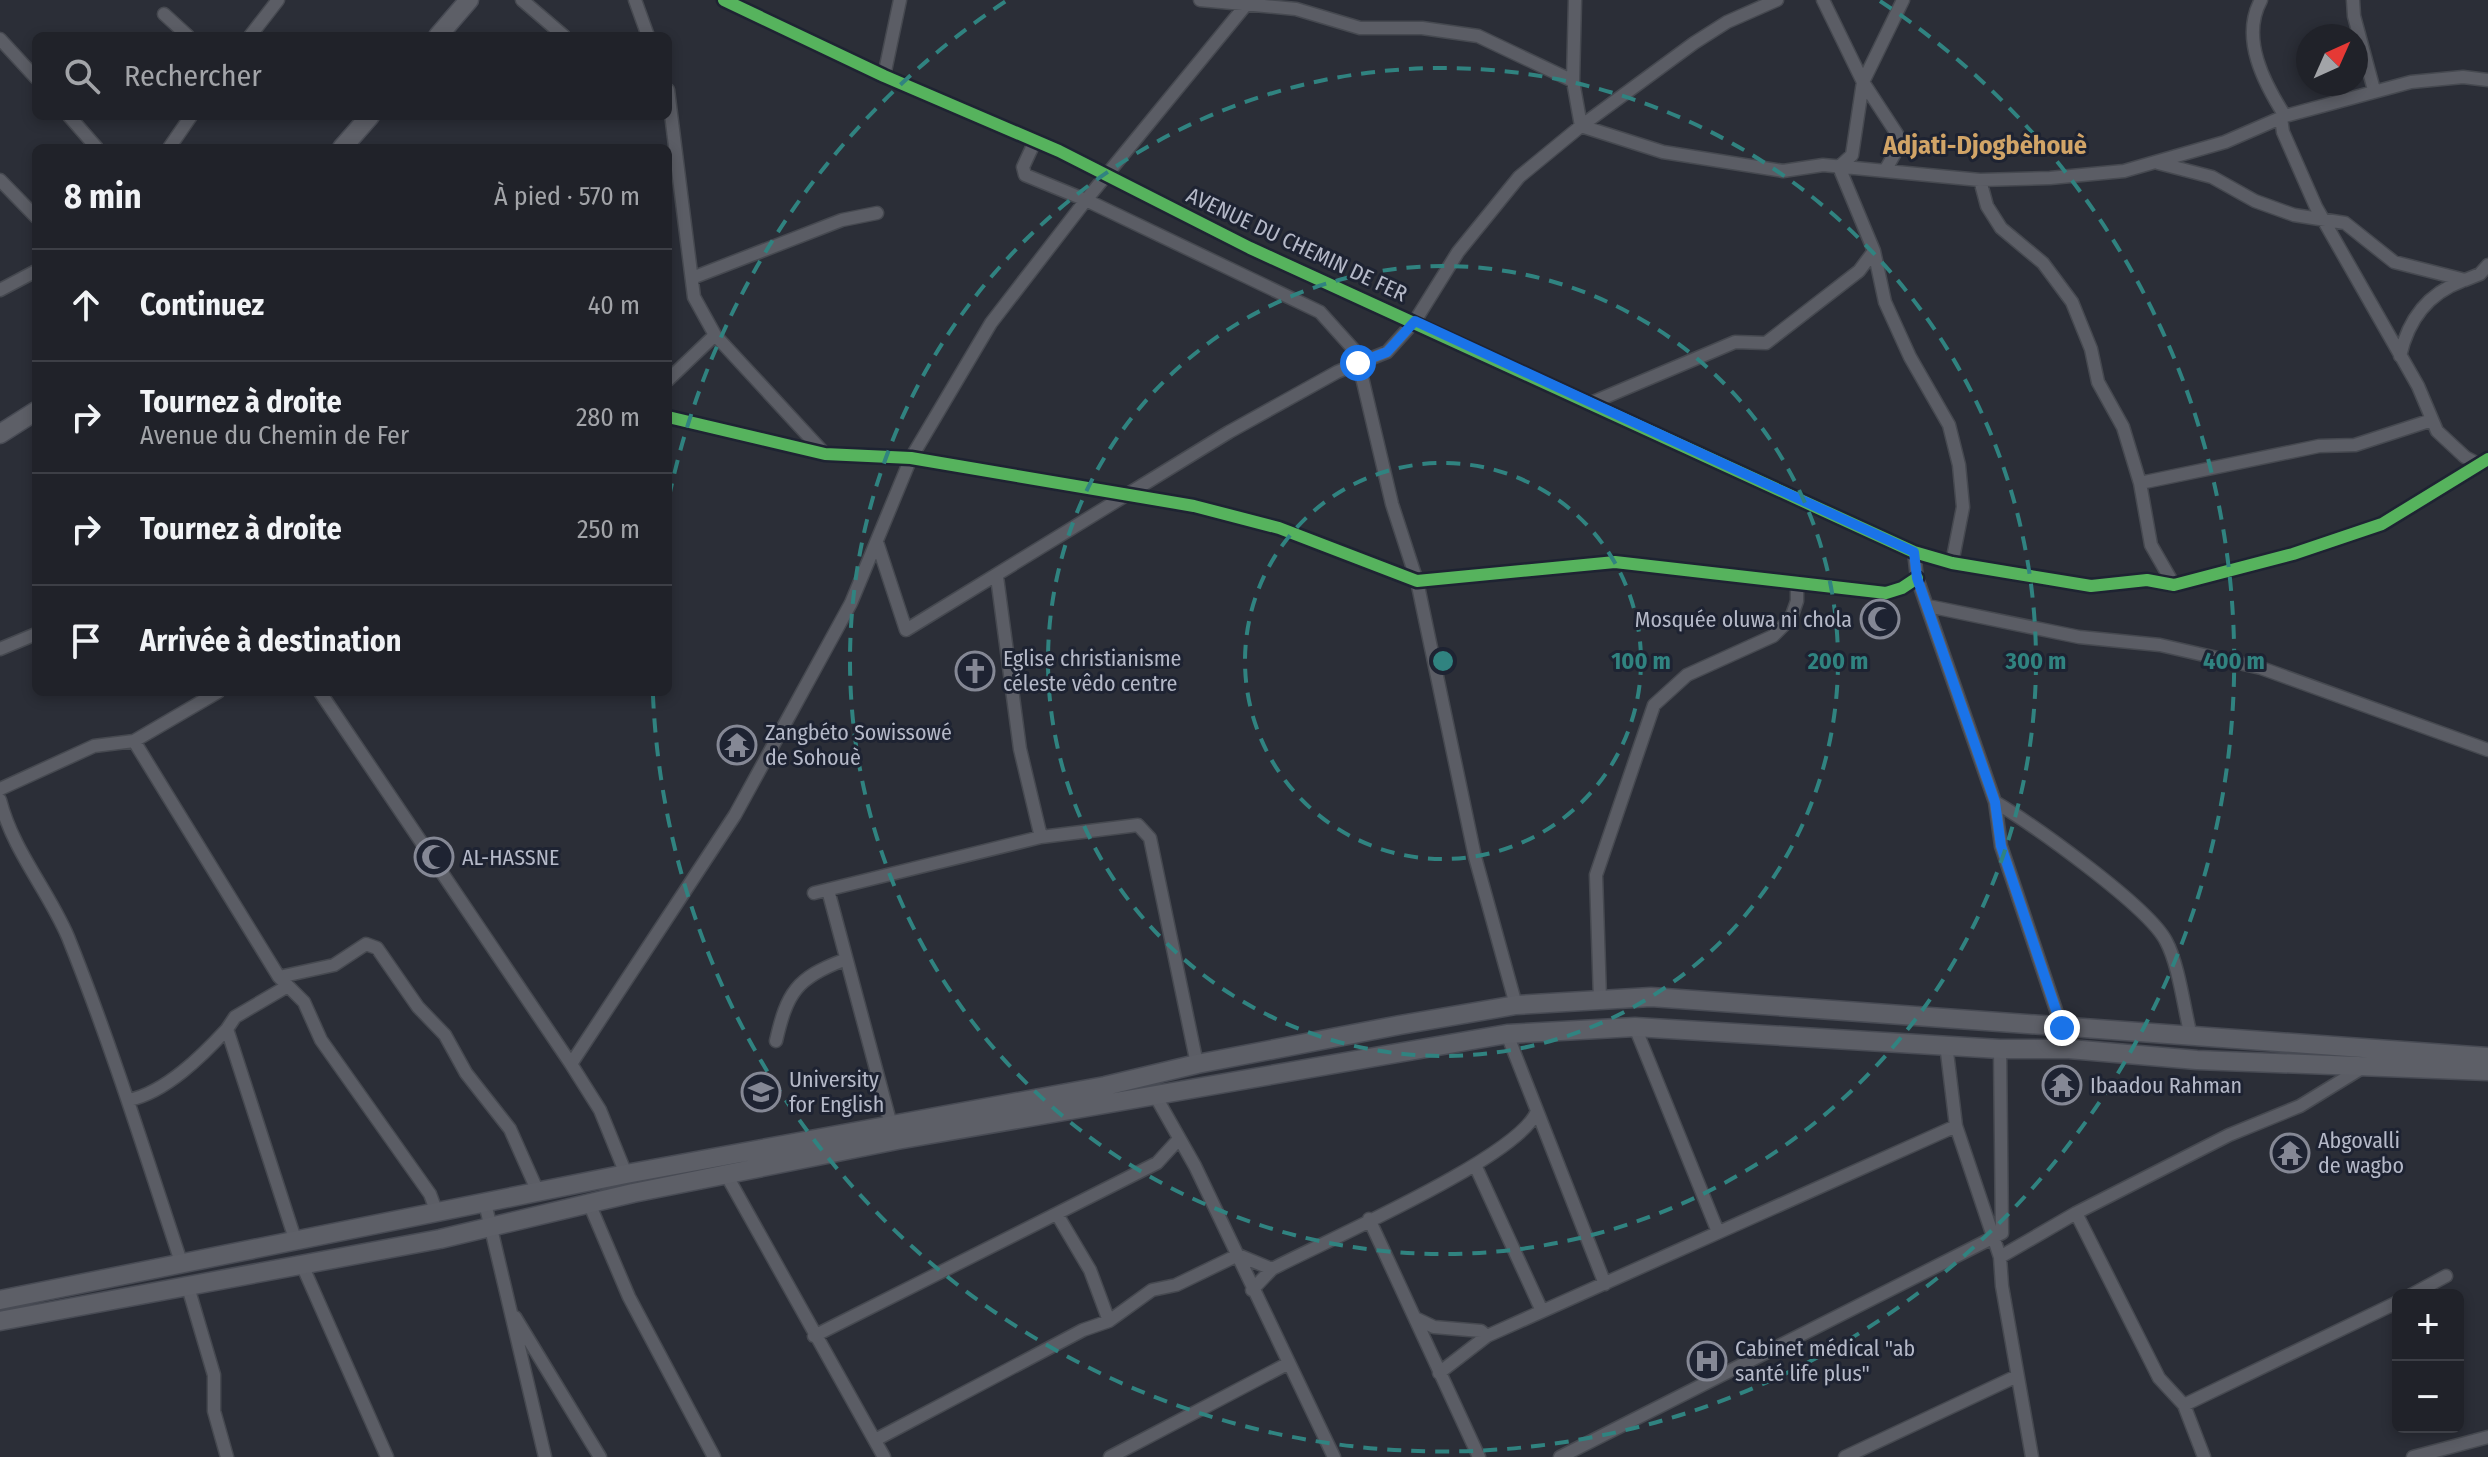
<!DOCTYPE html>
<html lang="fr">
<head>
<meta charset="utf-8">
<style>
  :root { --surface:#202229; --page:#2d2f35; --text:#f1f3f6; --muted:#a2a4a8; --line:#3d3f46 }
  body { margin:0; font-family:"Fira Sans Condensed",sans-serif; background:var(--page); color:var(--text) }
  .controls { position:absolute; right:24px; bottom:24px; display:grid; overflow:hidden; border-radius:12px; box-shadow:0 4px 12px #0003 }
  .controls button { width:72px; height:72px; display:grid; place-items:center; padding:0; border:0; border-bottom:2px solid var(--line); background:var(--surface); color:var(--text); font:40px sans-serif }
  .compass { position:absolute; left:2296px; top:24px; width:72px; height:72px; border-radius:50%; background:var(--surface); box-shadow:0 4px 12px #0003; rotate:45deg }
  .stop { position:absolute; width:24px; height:24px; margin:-18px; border:6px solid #1a73e8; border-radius:50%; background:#fff }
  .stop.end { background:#1a73e8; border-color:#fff; box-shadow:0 2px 8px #0008 }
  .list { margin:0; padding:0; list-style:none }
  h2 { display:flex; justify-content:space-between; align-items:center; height:104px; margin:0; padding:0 32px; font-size:34px }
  h2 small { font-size:26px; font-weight:400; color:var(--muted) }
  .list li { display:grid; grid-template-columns:52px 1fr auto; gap:24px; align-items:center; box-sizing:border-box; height:112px; padding:0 32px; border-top:2px solid var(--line) }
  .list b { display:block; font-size:30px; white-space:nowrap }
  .list p { margin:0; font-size:26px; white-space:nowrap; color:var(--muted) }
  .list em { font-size:26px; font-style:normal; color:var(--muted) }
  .icon { flex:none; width:44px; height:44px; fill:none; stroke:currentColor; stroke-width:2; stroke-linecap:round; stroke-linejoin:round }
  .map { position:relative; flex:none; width:2488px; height:1457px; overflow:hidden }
  .search { position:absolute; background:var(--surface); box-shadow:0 4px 12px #0003; left:32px; top:32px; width:640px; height:88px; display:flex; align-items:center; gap:20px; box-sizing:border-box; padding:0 28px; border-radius:12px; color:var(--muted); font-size:30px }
  .panel { position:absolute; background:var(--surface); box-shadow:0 4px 12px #0003; left:32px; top:144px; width:640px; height:552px; border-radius:12px }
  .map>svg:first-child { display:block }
</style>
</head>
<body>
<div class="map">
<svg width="2488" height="1457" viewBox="0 0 2488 1457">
  <rect width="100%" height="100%" fill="#2b2e37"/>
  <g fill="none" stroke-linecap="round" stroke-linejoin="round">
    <defs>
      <path id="minor" d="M522,0L564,36
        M635,0L648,36
        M724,0L884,76L1059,151L1250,248L1914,552L1952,563L2091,586L2147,580L2174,585L2293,554L2382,524L2488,459
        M1200,0L1296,9L1360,28H1422L1478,36L1573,81
        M1575,0L1573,81L1581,126L1663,152L1783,171L1823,165L1980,180L2050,178L2124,171L2225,142L2285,116L2411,82L2463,77L2488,80
        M1823,0L1863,82L1897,134L1900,144L1886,169
        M1903,0L1863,82L1852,155L1839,167L1874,251L1885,302L1910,357L1949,425L1959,465L1963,507L1952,563
        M2261,0C2240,38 2264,83 2285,116
        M2353,0L2354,16L2374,90
        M164,14L188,36
        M250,36L278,0
        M0,39L36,78
        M884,76L900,0
        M668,90L694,297L715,335L825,454
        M69,116L97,148
        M2281,118L2283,132L2316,207L2418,386L2437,431L2465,457L2480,465
        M1035,141L1023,167L1025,175L1086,200L1320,312L1356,352L1392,504L1417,581L1475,857L1516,1005
        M169,148L191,116
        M2158,163L2212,177L2255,201L2294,215L2345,223L2394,262L2465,280L2480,274L2488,265
        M0,180L36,217
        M1980,180L1987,206L2001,228L2043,263L2072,302L2091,349L2098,382L2123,427L2140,483L2151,545L2174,585
        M692,278L842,220L877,213
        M0,290L36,271
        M2400,356C2408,320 2427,294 2462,281
        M668,380L715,335
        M1591,403L1735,342L1766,343L1859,271L1874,251
        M668,417L825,454L911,458L1194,506L1279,528L1417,581L1615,562L1886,593L1902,588L1917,578
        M2140,483L2319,446L2355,445L2432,420
        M877,542L906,630L1229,432L1337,372L1387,352L1415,321L1458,252L1519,177L1581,126L1694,43L1727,22L1777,0
        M1914,552L1917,578L1995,802L2001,846L2062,1028
        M997,577L1020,749L1041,837
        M1928,606L2079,637L2160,645L2261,668L2488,750
        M0,649L36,634
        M320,692L571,1064L600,1110L626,1174
        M134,741L279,977L304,1002L321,1040L430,1194L437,1213
        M0,789L94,746L134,741L218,692
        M0,800C13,851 48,890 68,937C111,1044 145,1153 181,1262
        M1995,802C2032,824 2148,906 2166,941C2179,965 2184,1009 2191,1036
        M828,890L891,1125
        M814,893L1041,837L1138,825L1150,838L1197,1064
        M279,977L334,965L366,944L377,948L418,1007L445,1035L466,1073L510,1129L538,1192
        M286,987L235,1017L227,1029L296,1242
        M1600,999L1596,875L1654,705L1687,675L1773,636L1791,618L1797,601V582
        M1635,1027L1718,1232
        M1507,1034L1605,1284
        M776,1041C787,993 796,978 844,960
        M1946,1044L1956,1126L2000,1257L2002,1286L2032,1457
        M571,1064L735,815L851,603L911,458L991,323L1086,200L1250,0
        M1156,1097L1195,1166L1334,1457
        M129,1100C166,1092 202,1056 227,1029
        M1475,1165L1542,1311
        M727,1176L884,1457
        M485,1203L545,1457
        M589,1203L629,1297L714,1457
        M2076,1213L2159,1378L2184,1405L2204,1457
        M1058,1216L1090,1270L1109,1321
        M1369,1219L1479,1457
        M2000,1257L2076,1213L2229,1135L2300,1106L2362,1068
        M303,1267L387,1457
        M188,1287L214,1375V1411L227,1457
        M1252,1290L1272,1269C1323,1242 1520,1157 1537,1111
        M2411,1295L2446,1276
        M515,1317L600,1457
        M1415,1318L1434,1327L1481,1331L1487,1336
        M814,1336L1157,1163L1179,1139
        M1439,1373L1487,1336L1956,1126
        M2184,1405L2398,1302
        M875,1440L1083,1330L1109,1321L1152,1290L1176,1285L1238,1255L1272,1269
        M1110,1457L1287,1364
        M1560,1457L2002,1233L2000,1049
        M1845,1457L2017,1376
        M2413,1457L2488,1437"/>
      <path id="primary" d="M438,36L469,0
        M342,148L370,116
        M0,434L36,411
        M0,1300L626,1174L1105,1086L1197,1064L1400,1025L1516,1005L1651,997L2488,1057
        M0,1321L440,1239L633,1193L897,1140L1507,1034L1635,1027L2000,1049H2069L2197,1060L2488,1071"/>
    </defs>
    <use href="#minor" stroke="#464950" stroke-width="15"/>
    <use href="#primary" stroke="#484b54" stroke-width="21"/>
    <use href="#minor" stroke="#5b5d65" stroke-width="12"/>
    <use href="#primary" stroke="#5d5f67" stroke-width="18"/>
    <defs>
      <path id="cycleway" d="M724,0L884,76L1059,151L1250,248L1914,552L1952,563L2091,586L2147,580L2174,585L2293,554L2382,524L2488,459
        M668,417L825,454L911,458L1194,506L1279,528L1417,581L1615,562L1886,593L1902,588L1917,578"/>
    </defs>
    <use href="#cycleway" stroke="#1e2332" stroke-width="17"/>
    <use href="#cycleway" stroke="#56b35d" stroke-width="12"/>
  </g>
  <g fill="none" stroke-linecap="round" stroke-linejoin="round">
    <path stroke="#1a73e8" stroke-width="10" d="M1358,363L1387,352L1415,321L1914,552L1917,578L1995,802L2001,846L2062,1028"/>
  </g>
  <g fill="none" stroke="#308380" stroke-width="4" stroke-dasharray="14 10">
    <circle cx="1443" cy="661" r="198"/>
    <circle cx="1443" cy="661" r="395"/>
    <circle cx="1443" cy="661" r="593"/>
    <path d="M669 497A791 791 0 0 1 1006 1M1880 1A791 791 0 1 1 653 696"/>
  </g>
  <defs>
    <symbol id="mosque-ring" viewBox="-11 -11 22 22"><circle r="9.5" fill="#1e2332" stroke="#858895" stroke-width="1.5"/><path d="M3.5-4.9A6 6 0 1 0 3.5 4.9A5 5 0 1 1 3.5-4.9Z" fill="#858895"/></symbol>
    <symbol id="church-ring" viewBox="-11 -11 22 22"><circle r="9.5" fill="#1e2332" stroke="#858895" stroke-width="1.5"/><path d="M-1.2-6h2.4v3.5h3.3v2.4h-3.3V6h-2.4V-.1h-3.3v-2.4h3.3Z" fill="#858895"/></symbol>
    <symbol id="temple-ring" viewBox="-11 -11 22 22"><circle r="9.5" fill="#1e2332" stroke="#858895" stroke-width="1.5"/><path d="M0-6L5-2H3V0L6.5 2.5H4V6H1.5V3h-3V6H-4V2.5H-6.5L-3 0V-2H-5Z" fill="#858895"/></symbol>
    <symbol id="university-ring" viewBox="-11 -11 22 22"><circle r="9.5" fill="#1e2332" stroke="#858895" stroke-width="1.5"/><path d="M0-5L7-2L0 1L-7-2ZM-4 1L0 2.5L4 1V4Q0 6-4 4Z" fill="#858895"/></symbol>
    <symbol id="hospital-ring" viewBox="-11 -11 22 22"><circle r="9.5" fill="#1e2332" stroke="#858895" stroke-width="1.5"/><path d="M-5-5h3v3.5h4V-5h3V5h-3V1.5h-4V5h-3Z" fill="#858895"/></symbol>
  </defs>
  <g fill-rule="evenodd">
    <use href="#mosque-ring" x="1858" y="597" width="44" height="44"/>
    <use href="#church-ring" x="953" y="649" width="44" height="44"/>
    <use href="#temple-ring" x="715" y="723" width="44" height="44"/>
    <use href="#mosque-ring" x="412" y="835" width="44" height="44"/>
    <use href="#temple-ring" x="2040" y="1063" width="44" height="44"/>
    <use href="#university-ring" x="739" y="1070" width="44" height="44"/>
    <use href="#temple-ring" x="2268" y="1131" width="44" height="44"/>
    <use href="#hospital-ring" x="1685" y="1339" width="44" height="44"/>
  </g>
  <g text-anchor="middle" stroke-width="6" stroke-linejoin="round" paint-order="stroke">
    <g font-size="22" fill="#b5b9c8" stroke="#1e2332">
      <text transform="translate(1297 244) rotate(25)" y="8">AVENUE DU CHEMIN DE FER</text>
    </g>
    <g font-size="22" fill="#b5b9c8" stroke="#1e2332" text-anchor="start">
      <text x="1852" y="627" text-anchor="end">Mosquée oluwa ni chola</text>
      <text x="1003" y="666">Eglise christianisme<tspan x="1003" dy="25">céleste vêdo centre</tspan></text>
      <text x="765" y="740">Zangbéto Sowissowé<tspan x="765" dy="25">de Sohouè</tspan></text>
      <text x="462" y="865">AL-HASSNE</text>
      <text x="789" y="1087">University<tspan x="789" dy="25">for English</tspan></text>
      <text x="2090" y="1093">Ibaadou Rahman</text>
      <text x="2318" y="1148">Abgovalli<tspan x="2318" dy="25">de wagbo</tspan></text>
      <text x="1735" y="1356">Cabinet médical "ab<tspan x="1735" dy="25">santé life plus"</tspan></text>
    </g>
    <g font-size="26" font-weight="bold" fill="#d1a467" stroke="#1e2332">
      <text x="1985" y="154">Adjati-Djogbèhouè</text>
    </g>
  </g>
  <circle cx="1443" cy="661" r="12" fill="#308380" stroke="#1e2332" stroke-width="4"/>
  <g font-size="24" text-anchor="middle" font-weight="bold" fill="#308380" stroke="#1e2332" stroke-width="6" stroke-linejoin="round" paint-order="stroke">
    <text x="1641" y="669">100 m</text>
    <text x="1838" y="669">200 m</text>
    <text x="2036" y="669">300 m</text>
    <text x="2234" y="669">400 m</text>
  </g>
</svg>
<div class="controls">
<button>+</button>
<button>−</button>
</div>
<svg class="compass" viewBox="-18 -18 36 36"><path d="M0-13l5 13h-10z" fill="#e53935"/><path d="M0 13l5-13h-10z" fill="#a2a4a8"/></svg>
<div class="stop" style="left:1358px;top:363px"></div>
<div class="stop end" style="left:2062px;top:1028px"></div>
<div class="search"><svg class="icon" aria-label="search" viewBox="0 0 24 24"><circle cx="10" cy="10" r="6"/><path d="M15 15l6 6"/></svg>Rechercher</div>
<section class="panel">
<h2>8 min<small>À pied · 570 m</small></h2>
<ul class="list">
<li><svg class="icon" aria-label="ahead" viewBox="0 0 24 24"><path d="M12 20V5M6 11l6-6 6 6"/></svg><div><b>Continuez</b></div><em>40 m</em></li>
<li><svg class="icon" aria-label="right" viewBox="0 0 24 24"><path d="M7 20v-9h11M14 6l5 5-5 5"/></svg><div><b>Tournez à droite</b><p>Avenue du Chemin de Fer</p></div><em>280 m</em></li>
<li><svg class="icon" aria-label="right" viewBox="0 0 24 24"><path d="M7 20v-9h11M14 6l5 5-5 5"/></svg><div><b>Tournez à droite</b></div><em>250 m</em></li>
<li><svg class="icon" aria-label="arrive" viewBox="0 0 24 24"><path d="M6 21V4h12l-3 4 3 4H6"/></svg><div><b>Arrivée à destination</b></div></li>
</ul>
</section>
</div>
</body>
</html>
